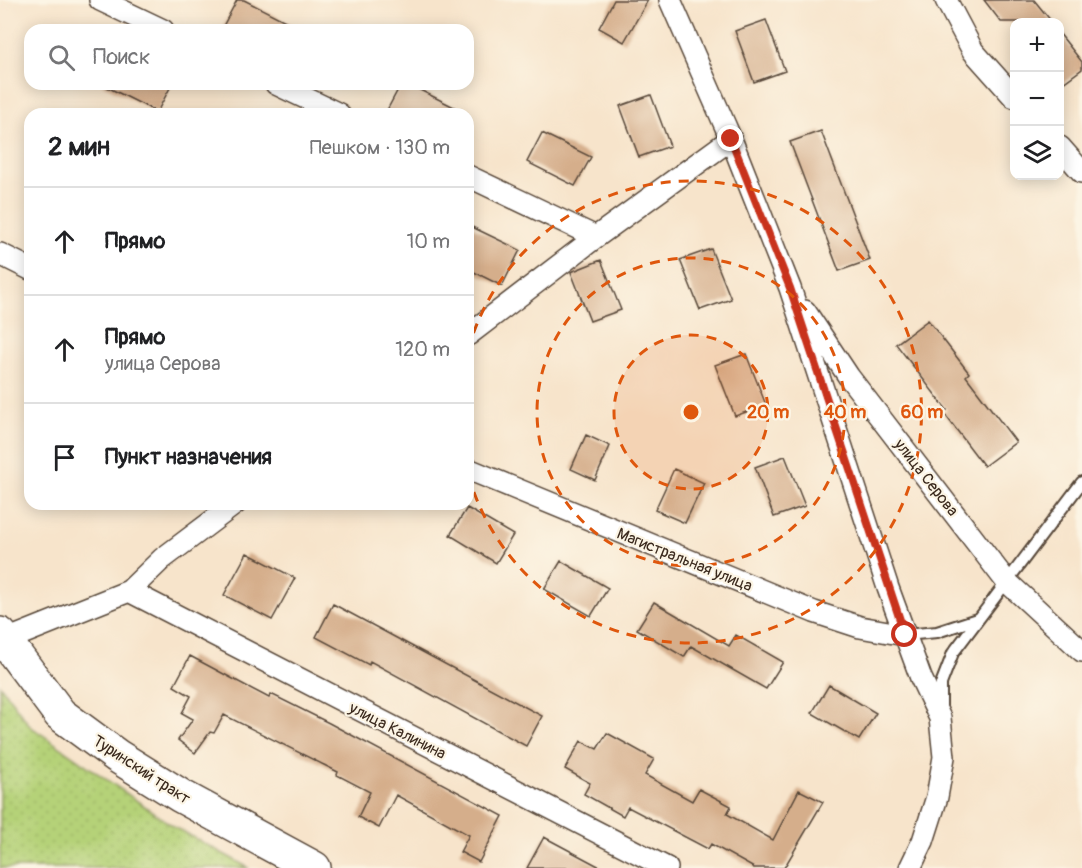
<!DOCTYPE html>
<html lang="ru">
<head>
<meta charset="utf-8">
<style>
  :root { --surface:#fff; --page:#f6f6f6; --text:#202124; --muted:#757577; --line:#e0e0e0 }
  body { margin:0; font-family:Pangolin,sans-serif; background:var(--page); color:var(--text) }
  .controls { position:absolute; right:18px; top:18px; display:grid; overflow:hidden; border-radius:12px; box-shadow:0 3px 15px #0003 }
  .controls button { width:54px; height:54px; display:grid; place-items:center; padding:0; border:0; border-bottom:2px solid var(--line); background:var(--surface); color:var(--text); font:30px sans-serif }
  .stop { position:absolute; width:18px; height:18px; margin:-14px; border:4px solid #c8321e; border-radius:50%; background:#fff }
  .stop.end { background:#c8321e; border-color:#fff; box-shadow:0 2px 6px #0008 }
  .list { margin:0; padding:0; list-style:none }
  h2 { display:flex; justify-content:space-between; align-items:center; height:78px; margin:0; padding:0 24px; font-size:26px }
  h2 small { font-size:20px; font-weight:400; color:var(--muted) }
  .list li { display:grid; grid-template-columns:39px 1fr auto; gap:18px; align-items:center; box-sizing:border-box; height:108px; padding:0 24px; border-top:2px solid var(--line) }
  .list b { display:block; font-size:22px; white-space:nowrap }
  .list p { margin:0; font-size:20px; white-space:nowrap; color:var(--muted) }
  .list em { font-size:20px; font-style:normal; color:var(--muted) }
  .icon { flex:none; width:33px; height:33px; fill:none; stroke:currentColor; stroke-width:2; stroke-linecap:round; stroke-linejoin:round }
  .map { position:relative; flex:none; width:1082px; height:868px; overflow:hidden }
  .search { position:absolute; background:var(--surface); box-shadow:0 3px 15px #0003; left:24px; top:24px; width:450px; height:66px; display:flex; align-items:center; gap:15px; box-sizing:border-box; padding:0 21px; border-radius:18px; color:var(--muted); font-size:22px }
  .panel { position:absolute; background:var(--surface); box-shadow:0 3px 15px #0003; left:24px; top:108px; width:450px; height:402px; border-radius:18px }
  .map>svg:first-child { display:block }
</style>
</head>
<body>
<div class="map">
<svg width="1082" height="868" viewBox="0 0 1082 868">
  <defs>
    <pattern id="garden-dots" width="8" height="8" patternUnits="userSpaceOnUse" patternTransform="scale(1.5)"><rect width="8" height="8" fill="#b5d278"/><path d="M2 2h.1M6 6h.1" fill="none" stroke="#9db467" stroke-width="1.8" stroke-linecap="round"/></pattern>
  </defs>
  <rect width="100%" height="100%" fill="#fcf5e5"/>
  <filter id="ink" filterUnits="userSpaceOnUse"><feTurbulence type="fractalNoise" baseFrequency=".0167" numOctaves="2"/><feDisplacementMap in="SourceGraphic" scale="12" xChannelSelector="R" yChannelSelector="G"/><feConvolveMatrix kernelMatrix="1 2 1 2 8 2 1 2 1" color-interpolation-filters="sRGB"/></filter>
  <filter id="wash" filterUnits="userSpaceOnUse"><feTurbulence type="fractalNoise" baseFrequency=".008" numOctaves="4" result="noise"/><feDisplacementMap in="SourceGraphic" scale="24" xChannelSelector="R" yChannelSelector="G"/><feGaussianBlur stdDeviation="1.35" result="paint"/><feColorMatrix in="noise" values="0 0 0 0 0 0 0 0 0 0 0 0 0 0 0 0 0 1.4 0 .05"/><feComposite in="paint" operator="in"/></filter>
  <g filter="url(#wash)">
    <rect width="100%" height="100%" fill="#f7e4cb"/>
    <path fill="url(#garden-dots)" stroke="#787e4b" stroke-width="1.5" d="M0,685L30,726L176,828L249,868H0Z"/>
    <g id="blocks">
      <path fill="#d5ae8b" d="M237,0H244L303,30H221Z
        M614,0H648L624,42L599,28Z
        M984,0H1034L1052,22H1001Z
        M766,20L785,71L754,82L735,31Z
        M1059,33L1082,62V69L1059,86Z
        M101,84H172L157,112Z
        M401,84H408L468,114H385Z
        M651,95L670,146L639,157L620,106Z
        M821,131L870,260L839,271L790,142Z
        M542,133L591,157L575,186L527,162Z
        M468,225L520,250L502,286L468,269Z
        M711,249L731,299L700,310L680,260Z
        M601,260L621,310L590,321L571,272Z
        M928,320L969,373L966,376L1016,442L984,466L943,412L947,410L896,344Z
        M746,354L766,405L735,416L715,365Z
        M586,435L610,446L595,480L571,469Z
        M785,456L805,506L774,517L755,467Z
        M674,469L704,483L685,523L655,510Z
        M467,508L513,535L496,563L450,535Z
        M247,553L295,578L272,620L224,595Z
        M561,561L608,588L591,616L544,589Z
        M654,602L729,646L736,635L783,662L766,689L691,646L684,657L637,629Z
        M333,604L542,716L526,746L370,661L369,665L316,637Z
        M190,656L269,698L271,694L329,723L503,816L479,862L460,852L469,835L396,795L379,828L358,817L370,792L337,775L338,772L224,715L214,733L210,732L195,753L178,740L193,719L182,713L191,696L174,686Z
        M829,685L876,713L859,740L812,713Z
        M607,733L654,759L645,775L692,801L699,789L731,806L727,814L773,840L799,790L823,802L784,868H754L711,844L708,849L628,807L623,816L584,794L590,783L565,769L581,741L597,749Z
        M544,837L602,868H527Z"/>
    </g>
  </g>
  <g filter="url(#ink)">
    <use href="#blocks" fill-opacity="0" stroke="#574638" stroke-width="1.5"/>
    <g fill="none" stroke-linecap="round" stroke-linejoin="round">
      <defs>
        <path id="lane" d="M905,635L937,632L977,619
          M941,709V684L953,653L1082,482"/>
        <path id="street" d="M100,0L163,30
          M670,0L731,139L790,288L888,588L921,678L940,718L944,757L937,797L923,841L910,868
          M946,0L973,51L1014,97
          M276,84L339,114
          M1060,147L1082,172
          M468,176L596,237
          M0,254L30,269
          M805,311L849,377L1006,581L1082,651
          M468,335L596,237L731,139
          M468,469L814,612L860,627L905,635
          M129,591L667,868
          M4,641L129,591L162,559L235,504"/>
        <path id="primary" d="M0,634L60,714L117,756L181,796L314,868"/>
      </defs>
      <use href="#lane" stroke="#574638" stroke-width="14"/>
      <use href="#street" stroke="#574638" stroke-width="24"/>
      <use href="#primary" stroke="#574638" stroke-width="36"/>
      <use href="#lane" stroke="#fff" stroke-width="10"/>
      <use href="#street" stroke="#fff" stroke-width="21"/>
      <use href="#primary" stroke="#fff" stroke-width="33"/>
    </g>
  </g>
  <g fill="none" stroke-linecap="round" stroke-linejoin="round" filter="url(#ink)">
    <path stroke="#c8321e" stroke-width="8" d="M731,139L790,288L905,635"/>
  </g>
  <circle cx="691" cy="412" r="77" fill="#df570d" fill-opacity=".12"/>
  <g fill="none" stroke="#df570d" stroke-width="3" stroke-dasharray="10 8">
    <circle cx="691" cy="412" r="77"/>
    <circle cx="691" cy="412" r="154"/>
    <path d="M468 350A231 231 0 1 1 468 474"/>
  </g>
  <g text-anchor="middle" stroke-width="4.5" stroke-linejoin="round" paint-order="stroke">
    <g font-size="16" fill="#3b2a1e" stroke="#fcf5e5">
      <text transform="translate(927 477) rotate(52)" y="6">улица Серова</text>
      <text transform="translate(685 559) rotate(22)" y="6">Магистральная улица</text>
      <text transform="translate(398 730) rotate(27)" y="6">улица Калинина</text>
      <text transform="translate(142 769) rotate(33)" y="6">Туринский тракт</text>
    </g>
  </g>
  <circle cx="691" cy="412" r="9" fill="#df570d" stroke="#fcf5e5" stroke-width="3"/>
  <g font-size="18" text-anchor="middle" font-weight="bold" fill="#df570d" stroke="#fcf5e5" stroke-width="4.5" stroke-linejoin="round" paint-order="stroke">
    <text x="768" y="418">20 m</text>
    <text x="845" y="418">40 m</text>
    <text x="922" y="418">60 m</text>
  </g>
</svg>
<div class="controls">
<button>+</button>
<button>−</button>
<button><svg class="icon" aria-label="layers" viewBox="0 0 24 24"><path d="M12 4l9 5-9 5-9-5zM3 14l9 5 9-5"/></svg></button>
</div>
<div class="stop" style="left:905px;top:635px"></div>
<div class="stop end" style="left:731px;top:139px"></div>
<div class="search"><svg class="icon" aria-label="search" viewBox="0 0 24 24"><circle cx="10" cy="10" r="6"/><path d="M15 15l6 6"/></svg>Поиск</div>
<section class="panel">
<h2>2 мин<small>Пешком · 130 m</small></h2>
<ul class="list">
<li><svg class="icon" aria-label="ahead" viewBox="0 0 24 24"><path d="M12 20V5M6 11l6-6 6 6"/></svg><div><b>Прямо</b></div><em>10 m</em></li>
<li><svg class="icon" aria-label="ahead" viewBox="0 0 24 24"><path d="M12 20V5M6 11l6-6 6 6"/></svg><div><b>Прямо</b><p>улица Серова</p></div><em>120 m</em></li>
<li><svg class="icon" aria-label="arrive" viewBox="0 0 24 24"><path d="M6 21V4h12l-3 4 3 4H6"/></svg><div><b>Пункт назначения</b></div></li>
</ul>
</section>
</div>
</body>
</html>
